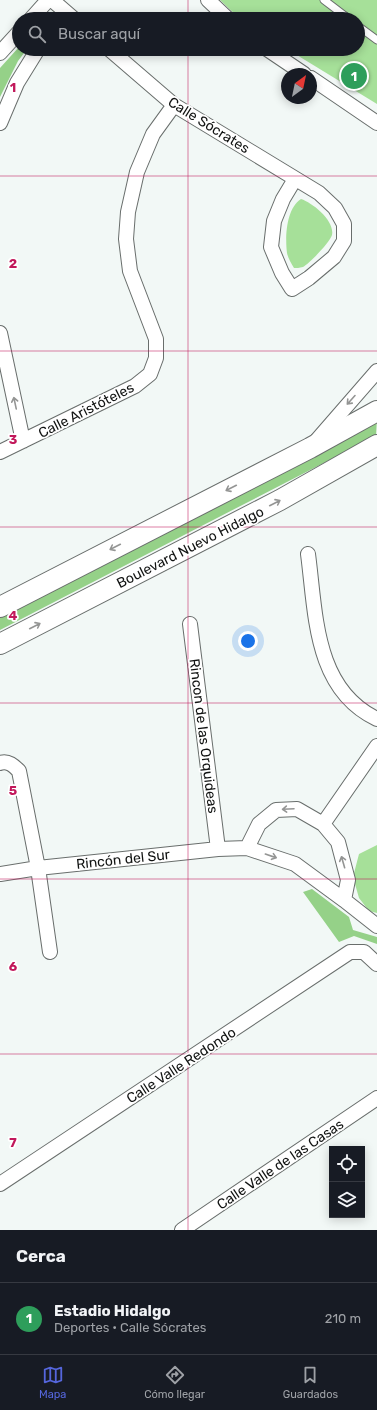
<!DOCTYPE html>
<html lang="es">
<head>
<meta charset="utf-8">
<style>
  :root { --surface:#171b24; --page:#242831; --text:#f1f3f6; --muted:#9ea1a6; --line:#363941; --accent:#5566dc }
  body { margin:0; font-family:Rubik,sans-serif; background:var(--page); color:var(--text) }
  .controls { position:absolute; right:12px; bottom:12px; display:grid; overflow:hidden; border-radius:0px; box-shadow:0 2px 10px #0003 }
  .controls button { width:36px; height:36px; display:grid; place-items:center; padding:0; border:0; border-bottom:1px solid var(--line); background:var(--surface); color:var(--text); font:20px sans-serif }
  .compass { position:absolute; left:281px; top:68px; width:36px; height:36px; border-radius:50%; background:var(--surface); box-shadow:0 2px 10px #0003; rotate:33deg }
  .you { position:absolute; left:248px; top:641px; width:14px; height:14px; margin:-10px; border:3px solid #fff; border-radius:50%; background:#1a73e8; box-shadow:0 0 0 6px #1a73e833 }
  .badge { display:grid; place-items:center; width:26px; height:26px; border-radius:50%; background:var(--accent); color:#fff; font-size:13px; font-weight:700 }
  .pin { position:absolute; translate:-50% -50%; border:2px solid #fff; box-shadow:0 1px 4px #0006 }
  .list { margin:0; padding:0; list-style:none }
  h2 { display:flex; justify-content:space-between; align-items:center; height:52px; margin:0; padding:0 16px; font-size:17px }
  h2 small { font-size:13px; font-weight:400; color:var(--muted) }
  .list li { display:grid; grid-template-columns:26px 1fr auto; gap:12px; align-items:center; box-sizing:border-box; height:72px; padding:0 16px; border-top:1px solid var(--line) }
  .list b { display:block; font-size:15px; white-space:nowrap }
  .list p { margin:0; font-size:13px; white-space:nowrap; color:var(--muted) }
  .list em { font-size:13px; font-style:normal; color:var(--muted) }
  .icon { flex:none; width:22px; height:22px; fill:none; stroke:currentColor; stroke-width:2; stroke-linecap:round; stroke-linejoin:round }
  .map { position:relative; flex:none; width:377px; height:1230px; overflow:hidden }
  .search { position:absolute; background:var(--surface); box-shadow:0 2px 10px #0003; left:12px; right:12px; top:12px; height:44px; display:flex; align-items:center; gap:10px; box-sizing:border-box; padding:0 14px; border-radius:22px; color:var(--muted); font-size:15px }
  .sheet { height:124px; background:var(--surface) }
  nav { display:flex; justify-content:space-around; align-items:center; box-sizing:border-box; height:56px; border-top:1px solid var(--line); background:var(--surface); font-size:11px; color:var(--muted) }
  nav a { display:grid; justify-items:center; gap:2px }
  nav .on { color:var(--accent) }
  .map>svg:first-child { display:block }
</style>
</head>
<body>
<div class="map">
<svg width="377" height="1230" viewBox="0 0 377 1230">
  <rect width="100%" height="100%" fill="#f2f8f6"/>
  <path fill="#a6e099" d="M220,0H377V104L287,49H358V19H240Z
    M301,199C313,203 335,221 332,235C330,242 310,263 303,267C299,268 297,268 294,268C291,263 288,258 287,253C285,237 286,209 301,199Z
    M377,845V913L369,911L359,898L353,877L359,854Z"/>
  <path fill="#95d188" d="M19,47V49H27L18,61L0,97V68Z
    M377,418L376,436L0,630V614Z
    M312,889L349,917L353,930L377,937V944L354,936L339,942L303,892Z"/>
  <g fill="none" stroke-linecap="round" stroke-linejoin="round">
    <defs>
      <path id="lane" d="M324,0L349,19
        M358,26L377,40"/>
      <path id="street" d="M52,0L74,19
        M208,0L228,19
        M31,19L48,0
        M109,49L174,105L319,193L335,208L344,224V241L334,257L309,278L292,289L282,273L271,247L274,221L283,199L295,179
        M267,49L304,74
        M0,53L19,32
        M311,78L377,123
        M0,123L17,83L38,49
        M0,333L23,441
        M317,440L377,371
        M0,452L135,386L150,374L156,358V339L130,271L126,239L128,212L137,172L153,134L174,105
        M308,554C316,614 314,689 377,719
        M190,624L218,849
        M0,763C8,760 14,766 19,771L38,868L50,952
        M323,824L377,746
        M247,848L259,824L276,810L297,809L323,824L338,842L348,880L344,900
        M0,874L38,868L218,849L247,848L295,864L344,900L377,926
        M0,1184L350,952H364L377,964
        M182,1230L377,1098"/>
      <path id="secondary" d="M0,607L310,448L377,411
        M0,644L280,500L377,445"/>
    </defs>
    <use href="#lane" stroke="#696e6c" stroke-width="9"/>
    <use href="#street" stroke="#696e6c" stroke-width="16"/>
    <use href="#secondary" stroke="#696e6c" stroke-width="22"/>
    <use href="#lane" stroke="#fff" stroke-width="7"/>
    <use href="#street" stroke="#fff" stroke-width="14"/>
    <use href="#secondary" stroke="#fff" stroke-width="20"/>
  </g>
  <defs><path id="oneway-shaft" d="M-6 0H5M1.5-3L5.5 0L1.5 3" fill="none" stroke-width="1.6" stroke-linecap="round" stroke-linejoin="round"/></defs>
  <g stroke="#949594">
    <use href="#oneway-shaft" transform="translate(351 400) rotate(132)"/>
    <use href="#oneway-shaft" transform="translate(15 403) rotate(-102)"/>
    <use href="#oneway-shaft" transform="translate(231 488) rotate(153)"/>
    <use href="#oneway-shaft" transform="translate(275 503) rotate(-27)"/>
    <use href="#oneway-shaft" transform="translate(115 547) rotate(153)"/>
    <use href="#oneway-shaft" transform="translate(35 626) rotate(-27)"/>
    <use href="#oneway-shaft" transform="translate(288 809) rotate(177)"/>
    <use href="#oneway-shaft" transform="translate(271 856) rotate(19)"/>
    <use href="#oneway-shaft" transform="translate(343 862) rotate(-106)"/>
  </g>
  <path fill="none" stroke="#c2185b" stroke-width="1" stroke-opacity="0.55" d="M188,0V19M188,49V1230M0,176H377M0,351H377M0,527H377M0,703H377M0,879H377M0,1054H377"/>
  <g text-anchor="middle" stroke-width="3.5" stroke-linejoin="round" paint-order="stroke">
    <g font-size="14" fill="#111312" stroke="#fff">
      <text transform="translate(209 125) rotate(32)" y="5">Calle Sócrates</text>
      <text transform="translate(86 410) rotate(-27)" y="5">Calle Aristóteles</text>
      <text transform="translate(190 547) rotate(-27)" y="5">Boulevard Nuevo Hidalgo</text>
      <text transform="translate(204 736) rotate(83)" y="5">Rincon de las Orquideas</text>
      <text transform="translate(123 859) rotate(-6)" y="5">Rincón del Sur</text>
      <text transform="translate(181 1065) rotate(-33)" y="5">Calle Valle Redondo</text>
      <text transform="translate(280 1164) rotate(-34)" y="5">Calle Valle de las Casas</text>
    </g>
  </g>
  <g font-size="13" text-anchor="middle" font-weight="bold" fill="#c2185b" stroke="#fff" stroke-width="3.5" stroke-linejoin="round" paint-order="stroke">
    <text x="13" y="92">1</text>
    <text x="13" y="268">2</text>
    <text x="13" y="444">3</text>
    <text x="13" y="620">4</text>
    <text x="13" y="795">5</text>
    <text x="13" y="971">6</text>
    <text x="13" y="1147">7</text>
  </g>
</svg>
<div class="controls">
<button><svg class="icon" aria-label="locate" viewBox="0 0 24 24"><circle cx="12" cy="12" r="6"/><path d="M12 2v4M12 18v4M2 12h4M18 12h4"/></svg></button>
<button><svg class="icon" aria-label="layers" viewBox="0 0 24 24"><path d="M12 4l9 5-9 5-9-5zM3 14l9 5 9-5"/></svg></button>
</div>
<svg class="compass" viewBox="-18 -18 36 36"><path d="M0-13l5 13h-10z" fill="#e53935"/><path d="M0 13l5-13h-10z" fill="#9ea1a6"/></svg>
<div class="you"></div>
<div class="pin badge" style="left:354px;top:76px;background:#2e9e5b">1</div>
<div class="search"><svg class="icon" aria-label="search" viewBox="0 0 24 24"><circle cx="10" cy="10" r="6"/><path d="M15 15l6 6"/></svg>Buscar aquí</div>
</div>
<section class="sheet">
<h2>Cerca<small></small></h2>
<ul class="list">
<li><span class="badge" style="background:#2e9e5b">1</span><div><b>Estadio Hidalgo</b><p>Deportes · Calle Sócrates</p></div><em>210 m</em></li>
</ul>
</section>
<nav>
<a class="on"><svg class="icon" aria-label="map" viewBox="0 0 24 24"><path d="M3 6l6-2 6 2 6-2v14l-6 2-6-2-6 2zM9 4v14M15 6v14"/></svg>Mapa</a>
<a><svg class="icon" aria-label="directions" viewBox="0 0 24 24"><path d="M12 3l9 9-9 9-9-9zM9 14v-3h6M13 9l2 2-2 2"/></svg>Cómo llegar</a>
<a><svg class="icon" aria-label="saved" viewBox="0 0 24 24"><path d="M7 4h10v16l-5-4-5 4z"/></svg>Guardados</a>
</nav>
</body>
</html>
